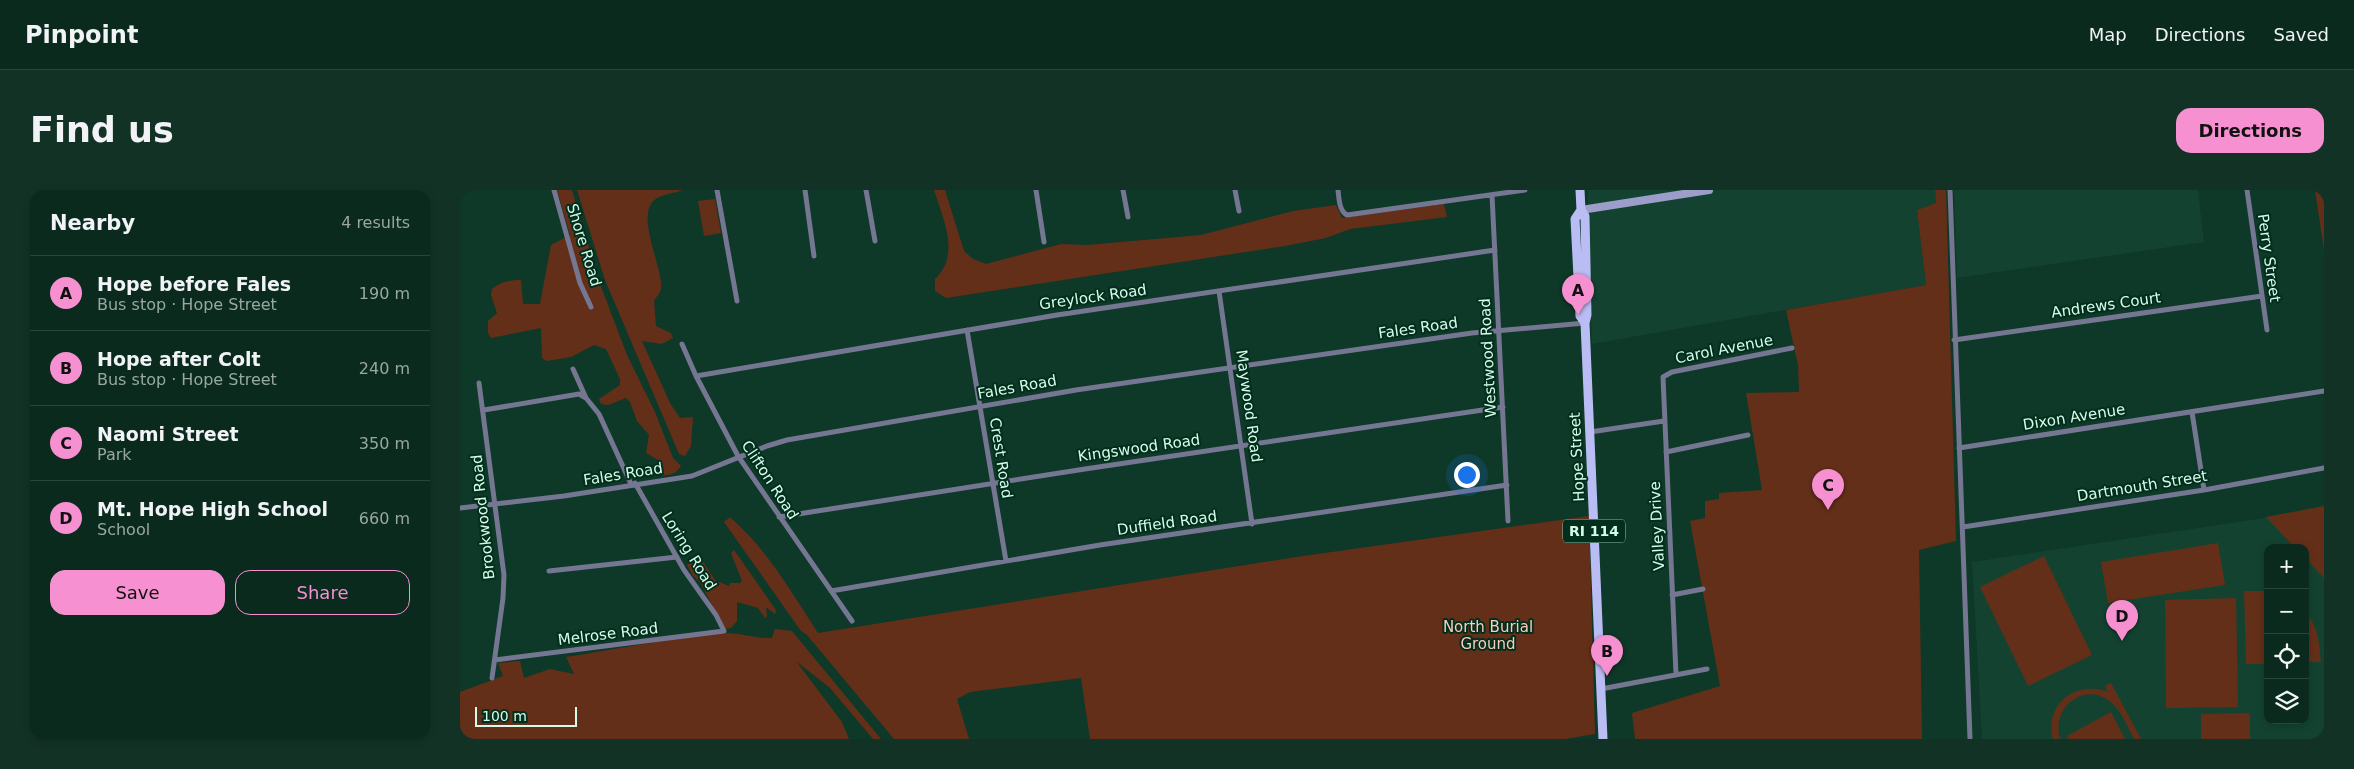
<!DOCTYPE html>
<html lang="en">
<head>
<meta charset="utf-8">
<style>
  :root { --surface:#0a2a1d; --page:#133226; --text:#f1f3f6; --muted:#99a7a4; --line:#2a463b; --accent:#f690d0 }
  body { margin:0; font-family:"DejaVu Sans",sans-serif; background:var(--page); color:var(--text) }
  .controls { position:absolute; right:15px; bottom:15px; display:grid; overflow:hidden; border-radius:10px; box-shadow:0 2px 8px #0003 }
  .controls button { width:45px; height:45px; display:grid; place-items:center; padding:0; border:0; border-bottom:1px solid var(--line); background:var(--surface); color:var(--text); font:25px sans-serif }
  .scale { position:absolute; left:15px; bottom:12px; width:102px; box-sizing:border-box; padding-left:5px; border:2px solid #d6fbe8; border-top:0; font-size:14px; line-height:18px; white-space:nowrap; color:#d6fbe8; -webkit-text-stroke:4px #022e1d; paint-order:stroke }
  .you { position:absolute; left:1006px; top:284px; width:18px; height:18px; margin:-12px; border:4px solid #fff; border-radius:50%; background:#1a73e8; box-shadow:0 0 0 8px #1a73e833 }
  .badge { display:grid; place-items:center; width:32px; height:32px; border-radius:50%; background:var(--accent); color:#111; font-size:16px; font-weight:700 }
  .pin { position:absolute; translate:-50% -41px; filter:drop-shadow(0 1px 2px #0008) }
  .pin::after { content:''; position:absolute; top:26px; width:18px; height:15px; background:inherit; clip-path:polygon(0 0,100% 0,50% 100%) }
  .list { margin:0; padding:0; list-style:none }
  h2 { display:flex; justify-content:space-between; align-items:center; height:65px; margin:0; padding:0 20px; font-size:21px }
  h2 small { font-size:16px; font-weight:400; color:var(--muted) }
  .list li { display:grid; grid-template-columns:32px 1fr auto; gap:15px; align-items:center; box-sizing:border-box; height:75px; padding:0 20px; border-top:1px solid var(--line) }
  .list b { display:block; font-size:19px; white-space:nowrap }
  .list p { margin:0; font-size:16px; white-space:nowrap; color:var(--muted) }
  .list em { font-size:16px; font-style:normal; color:var(--muted) }
  .actions { display:flex; gap:10px; padding:15px 20px }
  .actions a { flex:1; padding:11px 0; border:1px solid var(--accent); border-radius:15px; text-align:center; font-size:18px; color:var(--accent) }
  .actions .main { background:var(--accent); color:#111 }
  .icon { flex:none; width:28px; height:28px; fill:none; stroke:currentColor; stroke-width:2; stroke-linecap:round; stroke-linejoin:round }
  .map { position:relative; flex:none; width:1864px; height:549px; overflow:hidden; border-radius:15px }
  header { display:flex; align-items:center; gap:30px; box-sizing:border-box; height:70px; padding:0 25px; background:var(--surface); border-bottom:1px solid var(--line) }
  header strong { font-size:24px }
  nav { display:flex; gap:28px; margin-inline-start:auto; font-size:18px }
  .intro { display:flex; align-items:center; justify-content:space-between; box-sizing:border-box; height:120px; padding:0 30px }
  h1 { margin:0; font-size:35px }
  .button { padding:12px 22px; border-radius:15px; background:var(--accent); color:#111; font-size:18px; font-weight:700 }
  main { display:flex; gap:30px; padding:0 30px }
  aside { flex:1; background:var(--surface); border-radius:15px; box-shadow:0 2px 8px #0003 }
  .map>svg:first-child { display:block }
</style>
</head>
<body>
<header>
<strong>Pinpoint</strong>
<nav><a>Map</a><a>Directions</a><a>Saved</a></nav>
</header>
<div class="intro"><h1>Find us</h1><a class="button">Directions</a></div>
<main>
<aside>
<h2>Nearby<small>4 results</small></h2>
<ul class="list">
<li><span class="badge">A</span><div><b>Hope before Fales</b><p>Bus stop · Hope Street</p></div><em>190 m</em></li>
<li><span class="badge">B</span><div><b>Hope after Colt</b><p>Bus stop · Hope Street</p></div><em>240 m</em></li>
<li><span class="badge">C</span><div><b>Naomi Street</b><p>Park</p></div><em>350 m</em></li>
<li><span class="badge">D</span><div><b>Mt. Hope High School</b><p>School</p></div><em>660 m</em></li>
</ul>
<div class="actions"><a class="main">Save</a><a>Share</a></div>
</aside>
<div class="map">
<svg width="1864" height="549" viewBox="0 0 1864 549">
  <rect width="100%" height="100%" fill="#0e3827"/>
  <path fill="#134330" fill-rule="evenodd" d="M1128,0H1475L1476,13L1457,20L1466,95L1132,154Z
    M1494,0H1738L1744,52L1497,88Z
    M1864,319V549H1522L1512,372ZM1808,358H1845V530H1808Z"/>
  <path fill="#642f19" d="M97,0H112L140,94L167,165L195,222L213,268L221,276C216,284 209,286 200,285L195,281L201,278L202,272L186,263L189,245L177,231L170,212L166,208L148,215L141,214L139,209L160,195V189L146,159L134,155L111,167L87,171L82,168L81,138L31,148L28,143V131L37,123L31,105L32,99C41,92 49,90 61,90L63,114H80L91,55L110,45Z
    M117,0H223C215,3 205,4 197,8C173,22 203,76 201,98C201,103 196,107 194,111L196,136L211,143L213,148L202,154L182,151L210,213L220,228L233,227L231,256L225,266L219,264L145,90Z
    M474,0H485L504,61L513,69L526,74L601,54L627,55L741,45L833,21L876,15L882,28L984,14L987,27L890,39L866,48L825,56L486,108L475,101V89C501,65 483,29 474,0Z
    M1475,0H1486L1496,351L1459,360L1462,549H1175L1172,523L1260,496L1230,331L1245,328V311L1259,309V303L1302,300L1286,203L1339,202L1338,175L1326,120L1466,95L1457,20L1476,13Z
    M1855,0H1864V60Z
    M255,9L261,43L244,46L238,11Z
    M1864,316V388L1845,368V358H1835L1806,327Z
    M1129,326L1135,544L1105,549H630L621,488L510,502L497,509L509,549H434L347,445L341,441L264,332L270,327C307,359 331,402 358,443L836,367Z
    M1758,353L1765,395L1648,413L1641,372Z
    M274,360L316,420L315,424L306,417L307,426L305,428L298,418L277,412V431L271,438L265,439L240,392L233,386L227,375L233,367L242,370L255,390L269,396L270,393H280L282,391L271,363Z
    M1584,366L1632,465L1568,496L1520,397Z
    M1784,401H1808V474H1786Z
    M1776,408L1778,517L1706,518L1705,410Z
    M1845,423C1859,435 1859,455 1861,472H1845Z
    M315,439L332,441L421,549H413L370,498L336,471L382,532L389,549H0V502L43,486L38,473L60,471L64,488L90,479L114,484L106,467C158,459 210,448 263,443C280,442 296,449 312,448Z
    M1651,493L1681,549H1674C1667,536 1661,519 1648,510C1621,492 1591,520 1600,549H1593C1584,514 1616,490 1648,502L1645,496Z
    M1651,522L1665,549H1608L1607,546Z
    M1790,523V549H1741V524Z"/>
  <g fill="none" stroke-linecap="round" stroke-linejoin="round">
    <path stroke="#757691" stroke-width="5" d="M94,0L120,93L131,117
      M257,0L277,111
      M345,0L354,66
      M406,0L415,51
      M576,0L584,52
      M663,0L668,27
      M775,0L779,21
      M878,0C879,8 879,21 887,25L1065,0
      M1490,0L1510,549
      M1787,0L1807,140
      M1032,5L1048,331
      M759,101L792,334
      M507,140L546,371
      M1494,150L1802,106
      M222,154L236,186L278,266L392,431
      M113,179L126,208L139,224L171,294
      M236,186L597,125L1035,60
      M19,193L44,385L43,408L32,488
      M24,220L119,204L126,208
      M1732,222L1744,300
      M1130,242L1204,231
      M1499,258L1864,201
      M1206,262L1288,245
      M0,318L104,306L232,286L307,256L327,250L616,200L1012,143L1125,133
      M319,327L625,279L1043,217
      M1503,337L1744,300L1864,278
      M89,381L217,367
      M371,401L640,355L1047,295
      M1212,405L1243,399
      M35,470L264,441L256,425L224,380L175,293
      M1216,484L1203,187L1212,182L1332,158
      M1141,499L1247,479"/>
    <path stroke="#9c9ec9" stroke-width="8" d="M1121,20L1249,0"/>
    <path stroke="#babcf4" stroke-width="9" d="M1120,0L1121,20L1125,26L1127,125L1125,133L1143,549
      M1121,20L1115,29L1120,126L1125,133"/>
  </g>
  <g text-anchor="middle" stroke-width="4" stroke-linejoin="round" paint-order="stroke">
    <rect fill="#022e1d" stroke="#96beab" stroke-width="1" x="1103" y="329.5" width="62" height="23" rx="4"/>
    <g font-size="14" font-weight="bold" fill="#d6fbe8">
      <text x="1134" y="346">RI 114</text>
    </g>
    <g font-size="15" fill="#d6fbe8" stroke="#022e1d">
      <text transform="translate(124 55) rotate(73)" y="5">Shore Road</text>
      <text transform="translate(1809 68) rotate(82)" y="5">Perry Street</text>
      <text transform="translate(633 107) rotate(-8)" y="5">Greylock Road</text>
      <text transform="translate(1646 115) rotate(-8)" y="5">Andrews Court</text>
      <text transform="translate(958 138) rotate(-8)" y="5">Fales Road</text>
      <text transform="translate(1264 159) rotate(-11)" y="5">Carol Avenue</text>
      <text transform="translate(1028 168) rotate(-93)" y="5">Westwood Road</text>
      <text transform="translate(557 197) rotate(-10)" y="5">Fales Road</text>
      <text transform="translate(789 216) rotate(82)" y="5">Maywood Road</text>
      <text transform="translate(1614 227) rotate(-9)" y="5">Dixon Avenue</text>
      <text transform="translate(679 258) rotate(-8)" y="5">Kingswood Road</text>
      <text transform="translate(1117 267) rotate(-93)" y="5">Hope Street</text>
      <text transform="translate(541 268) rotate(81)" y="5">Crest Road</text>
      <text transform="translate(163 284) rotate(-9)" y="5">Fales Road</text>
      <text transform="translate(310 290) rotate(57)" y="5">Clifton Road</text>
      <text transform="translate(1682 296) rotate(-9)" y="5">Dartmouth Street</text>
      <text transform="translate(23 327) rotate(-96)" y="5">Brookwood Road</text>
      <text transform="translate(707 333) rotate(-8)" y="5">Duffield Road</text>
      <text transform="translate(1197 336) rotate(-93)" y="5">Valley Drive</text>
      <text transform="translate(229 361) rotate(58)" y="5">Loring Road</text>
      <text transform="translate(148 444) rotate(-7)" y="5">Melrose Road</text>
    </g>
    <g font-size="15" fill="#facdbb" stroke="#022e1d">
      <text x="1028" y="442">North Burial<tspan x="1028" dy="17">Ground</tspan></text>
    </g>
  </g>
</svg>
<div class="controls">
<button>+</button>
<button>−</button>
<button><svg class="icon" aria-label="locate" viewBox="0 0 24 24"><circle cx="12" cy="12" r="6"/><path d="M12 2v4M12 18v4M2 12h4M18 12h4"/></svg></button>
<button><svg class="icon" aria-label="layers" viewBox="0 0 24 24"><path d="M12 4l9 5-9 5-9-5zM3 14l9 5 9-5"/></svg></button>
</div>
<div class="scale">100 m</div>
<div class="you"></div>
<div class="pin badge" style="left:1118px;top:125px">A</div>
<div class="pin badge" style="left:1147px;top:486px">B</div>
<div class="pin badge" style="left:1368px;top:320px">C</div>
<div class="pin badge" style="left:1662px;top:451px">D</div>
</div>
</main>
</body>
</html>
